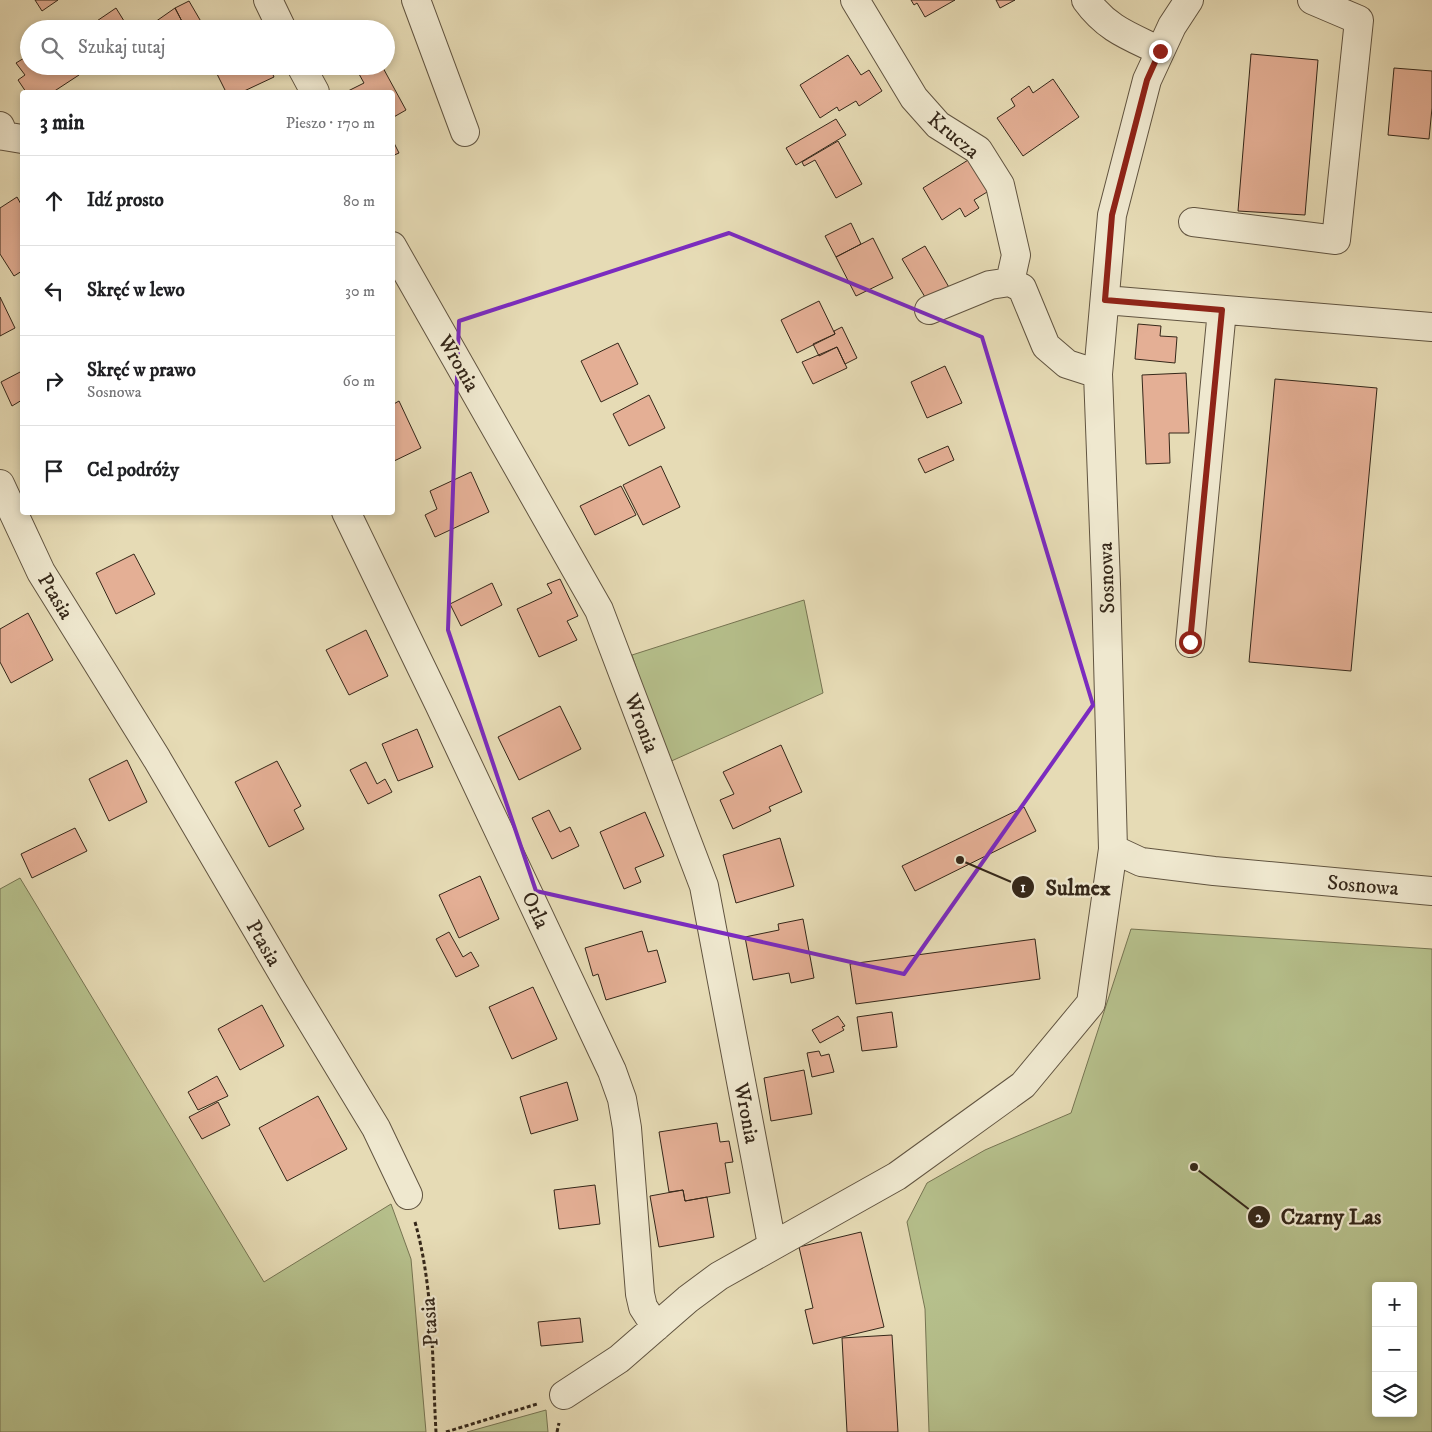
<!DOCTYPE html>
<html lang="pl">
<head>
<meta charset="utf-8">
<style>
  :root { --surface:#fff; --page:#f6f6f6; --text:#202124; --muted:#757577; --line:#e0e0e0 }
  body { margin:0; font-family:"IM FELL DW Pica",serif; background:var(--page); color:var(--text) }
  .controls { position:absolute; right:15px; bottom:15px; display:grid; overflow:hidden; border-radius:5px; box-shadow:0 2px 8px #0003 }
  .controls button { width:45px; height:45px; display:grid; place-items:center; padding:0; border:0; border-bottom:1px solid var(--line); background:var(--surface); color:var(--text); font:25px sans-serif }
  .stop { position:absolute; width:15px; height:15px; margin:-11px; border:4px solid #8f2418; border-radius:50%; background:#fff }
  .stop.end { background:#8f2418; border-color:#fff; box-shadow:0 1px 5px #0008 }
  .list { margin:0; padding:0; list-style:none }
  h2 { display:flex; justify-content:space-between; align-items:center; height:65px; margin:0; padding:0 20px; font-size:21px }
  h2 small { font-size:16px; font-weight:400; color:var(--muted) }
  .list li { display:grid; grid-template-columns:32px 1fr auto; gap:15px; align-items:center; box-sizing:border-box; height:90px; padding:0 20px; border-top:1px solid var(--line) }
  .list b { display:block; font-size:19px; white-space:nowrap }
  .list p { margin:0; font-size:16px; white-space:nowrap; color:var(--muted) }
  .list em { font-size:16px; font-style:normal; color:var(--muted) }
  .icon { flex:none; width:28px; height:28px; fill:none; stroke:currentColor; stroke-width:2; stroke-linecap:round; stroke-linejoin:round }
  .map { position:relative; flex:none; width:1432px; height:1432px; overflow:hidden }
  .search { position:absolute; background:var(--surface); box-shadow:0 2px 8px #0003; left:20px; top:20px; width:375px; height:55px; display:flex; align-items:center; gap:12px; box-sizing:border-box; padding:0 18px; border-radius:28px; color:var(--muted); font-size:19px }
  .panel { position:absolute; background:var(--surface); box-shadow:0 2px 8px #0003; left:20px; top:90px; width:375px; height:425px; border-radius:5px }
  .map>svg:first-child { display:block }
</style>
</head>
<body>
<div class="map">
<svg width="1432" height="1432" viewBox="0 0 1432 1432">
  <rect width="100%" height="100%" fill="#e6dbb5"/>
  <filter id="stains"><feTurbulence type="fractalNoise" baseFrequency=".004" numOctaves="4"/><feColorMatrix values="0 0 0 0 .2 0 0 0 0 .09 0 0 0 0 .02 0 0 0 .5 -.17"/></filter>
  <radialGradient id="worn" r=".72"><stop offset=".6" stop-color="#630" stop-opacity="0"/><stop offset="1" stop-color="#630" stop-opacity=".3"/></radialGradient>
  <path fill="#b6c08c" stroke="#767452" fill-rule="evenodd" d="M804,600L823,693L667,763L632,655Z
    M20,878L264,1282L391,1204L411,1259L426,1432H0V889Z
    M1131,929L1432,949V1432H929L925,1309L907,1222L927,1183L985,1150L1071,1113ZM1376,1286H1413V1413H1376Z
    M546,1410L548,1432H467Z"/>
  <path fill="#e4af95" stroke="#352719" d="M35,0H58L42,11Z
    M911,0H955L925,17L917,3L914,5Z
    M996,0H1015L1000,8Z
    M189,1L203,25L195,29H186L175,8Z
    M116,8L129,29H85Z
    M175,8L186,29H167L165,24L159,28L155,22Z
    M1251,54L1318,60L1305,215L1238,211Z
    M29,55V66H74L79,75L53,92H26L18,80L25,75L16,63Z
    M848,55L861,75L869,70L882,91L859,106L856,101L839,111L837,107L820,118L800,85Z
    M74,66H86L77,72Z
    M213,66H269L274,77L242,92H226Z
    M373,66H382L406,110L392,118V92H346L364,83L359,74Z
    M1394,68L1432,71V108L1429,139L1388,135Z
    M1053,79L1079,117L1023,156L997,118L1015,106L1011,99L1029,86L1033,93Z
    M836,119L846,135L796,165L786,148Z
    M392,139L399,153L392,156Z
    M838,141L862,184L836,198L815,160L804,166L802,162Z
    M973,157L992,189L974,200L979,208L965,217L960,208L942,220L923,188Z
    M17,197L22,206V271L14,276L0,254V208Z
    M851,223L861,244L836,257L825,236Z
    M873,238L893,278L856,296L836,257Z
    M925,246L950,289L928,302L902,259Z
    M0,297L15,328L0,336Z
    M819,301L835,334L797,353L781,320Z
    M1138,324L1161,326L1160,336L1177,337L1175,363L1135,359Z
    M842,327L857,358L845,364L837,347L819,356L813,344L835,334L834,331Z
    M618,343L638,384L601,402L581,361Z
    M837,347L847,368L813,384L802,362Z
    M945,366L962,403L927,418L911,382Z
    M22,371V400L12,406L1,382Z
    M1186,373L1189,433H1169L1170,463L1146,464L1142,375Z
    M1275,379L1377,388L1351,671L1249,662Z
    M649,395L665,428L629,446L613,414Z
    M399,401L421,448L392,462V405Z
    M948,446L954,460L925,473L918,459Z
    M661,466L680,507L643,525L623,485Z
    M471,472L489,512L435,537L425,515L437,509L430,491Z
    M621,486L636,515L595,535L580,506Z
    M134,554L155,594L116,614L96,573Z
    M560,579L578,616L567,621L577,640L539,657L517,609L552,593L547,584Z
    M492,583L502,605L461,626L450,604Z
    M28,613L53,660L11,683L0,662V629Z
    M366,630L388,676L349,695L326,650Z
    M560,706L581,749L519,780L498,737Z
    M417,729L433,767L398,781L382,744Z
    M781,745L802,792L769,807L771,811L733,829L720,800L734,794L723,772Z
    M127,760L147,802L109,821L89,779Z
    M277,761L301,806L294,810L304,829L269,847L235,782Z
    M366,762L377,784L385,779L392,792L368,804L350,770Z
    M1024,807L1036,831L915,891L902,866Z
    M549,810L560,832L570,827L579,846L552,859L532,818Z
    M645,812L664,856L635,868L641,882L624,889L600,832Z
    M75,828L87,851L32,878L21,854Z
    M780,838L794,886L736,903L723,855Z
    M480,876L499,919L459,938L439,895Z
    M803,919L814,978L791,983L789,973L753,980L745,937L779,930L778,924Z
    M642,931L648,952L657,950L666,982L606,1000L598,974L593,976L585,948Z
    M449,932L463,957L471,952L479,966L456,977L436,939Z
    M1035,939L1040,979L856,1004L850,964Z
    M533,987L557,1039L512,1059L489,1007Z
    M262,1005L284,1046L240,1070L218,1029Z
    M892,1012L897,1047L862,1051L857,1017Z
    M838,1016L845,1026L842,1027L844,1030L820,1043L812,1030Z
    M819,1051L821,1056L829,1054L834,1072L812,1077L807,1053Z
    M804,1070L812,1114L771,1121L764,1078Z
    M217,1076L228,1096L198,1110L188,1092Z
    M567,1082L578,1120L531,1134L520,1097Z
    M318,1096L347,1149L287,1181L259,1128Z
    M218,1102L230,1125L202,1139L189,1117Z
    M717,1123L720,1142L729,1141L733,1162L725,1163L730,1193L685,1201L683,1190L669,1192L659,1132Z
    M595,1185L600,1224L559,1229L554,1190Z
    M683,1190L685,1201L707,1197L714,1237L659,1247L650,1196Z
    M861,1232L884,1327L813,1344L805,1310L813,1308L799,1247Z
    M580,1318L583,1342L541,1346L538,1322Z
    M892,1335L898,1432H847L842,1338Z"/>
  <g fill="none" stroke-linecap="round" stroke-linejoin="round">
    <defs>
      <path id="minor" d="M268,0L282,29
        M416,0L465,132
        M855,0L914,98L938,125L978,150L1000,185L1016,255L1010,282
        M1086,0C1107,29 1129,36 1160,51
        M1189,0L1172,26L1147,80L1112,215L1098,374L1106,584L1113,849L1141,862L1214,871L1432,891
        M301,66L315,92
        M0,126L4,136L22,139
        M1193,222L1336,240L1359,20L1312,0
        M392,246L599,610L704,886L772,1245
        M1105,300L1432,327
        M929,310L990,285L1010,282L1022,288L1046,346L1067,364L1098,374
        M0,484L41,572L157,759L293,991L376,1128L408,1195
        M346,512L439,704L612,1071L622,1099L627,1128L640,1294L643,1307L656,1327
        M1190,643L1222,310
        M564,1395L619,1359L688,1299L719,1276L897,1176L1023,1085L1091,1003L1113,849"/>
    </defs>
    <use href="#minor" stroke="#615440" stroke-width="30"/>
    <path stroke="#352719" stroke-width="3" stroke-dasharray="4 2.5" stroke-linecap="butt" d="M415,1222C434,1289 432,1362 436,1432
      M446,1432L537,1404
      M557,1432L559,1423"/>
    <use href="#minor" stroke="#efe8cf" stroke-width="28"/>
  </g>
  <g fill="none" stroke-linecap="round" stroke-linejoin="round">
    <path stroke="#8f2418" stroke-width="6" d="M1160,51L1147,80L1112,215L1105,300L1222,310L1190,642"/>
  </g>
  <path fill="none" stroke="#7b2cbf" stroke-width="4" stroke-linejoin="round" d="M729,233L982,337L1093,705L904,974L536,891L448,630L459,321Z"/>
  <g text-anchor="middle" stroke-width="4.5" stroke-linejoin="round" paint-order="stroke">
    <g font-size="21" fill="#352719" stroke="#efe8cf">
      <text transform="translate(954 135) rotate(40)" y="7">Krucza</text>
      <text transform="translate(459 363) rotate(60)" y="7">Wronia</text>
      <text transform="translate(1106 578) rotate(-92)" y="7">Sosnowa</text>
      <text transform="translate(56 596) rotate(59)" y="7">Ptasia</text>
      <text transform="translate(642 723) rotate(69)" y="7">Wronia</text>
      <text transform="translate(1363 885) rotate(5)" y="7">Sosnowa</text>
      <text transform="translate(536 910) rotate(65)" y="7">Orla</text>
      <text transform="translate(264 943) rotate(60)" y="7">Ptasia</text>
      <text transform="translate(747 1113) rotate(79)" y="7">Wronia</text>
      <text transform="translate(429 1322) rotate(-94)" y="7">Ptasia</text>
    </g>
  </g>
  <path fill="none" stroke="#352719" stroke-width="2" d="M960 860L1023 887M1194 1167L1259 1217"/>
  <g fill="#352719" stroke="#efe8cf" stroke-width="2">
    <circle cx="960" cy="860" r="5"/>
    <circle cx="1194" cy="1167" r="5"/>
    <circle cx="1023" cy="887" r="12"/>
    <circle cx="1259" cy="1217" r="12"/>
  </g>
  <g font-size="15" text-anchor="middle" font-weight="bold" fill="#fff">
    <text x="1023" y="892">1</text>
    <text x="1259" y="1222">2</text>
  </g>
  <g font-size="22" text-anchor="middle" font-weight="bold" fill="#352719" stroke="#efe8cf" stroke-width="4.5" stroke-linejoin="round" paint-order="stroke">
    <text x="1078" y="895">Sulmex</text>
    <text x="1331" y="1224">Czarny Las</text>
  </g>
  <rect width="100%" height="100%" filter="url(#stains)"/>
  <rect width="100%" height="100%" fill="url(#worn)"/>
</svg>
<div class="controls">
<button>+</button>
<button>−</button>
<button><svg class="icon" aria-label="layers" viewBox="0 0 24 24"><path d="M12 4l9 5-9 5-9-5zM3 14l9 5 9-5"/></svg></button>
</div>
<div class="stop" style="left:1190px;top:642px"></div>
<div class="stop end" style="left:1160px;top:51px"></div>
<div class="search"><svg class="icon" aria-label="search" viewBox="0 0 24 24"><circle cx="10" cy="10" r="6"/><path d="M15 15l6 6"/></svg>Szukaj tutaj</div>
<section class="panel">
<h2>3 min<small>Pieszo · 170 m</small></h2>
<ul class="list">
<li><svg class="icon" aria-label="ahead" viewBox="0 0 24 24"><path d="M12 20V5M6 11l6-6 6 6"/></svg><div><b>Idź prosto</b></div><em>80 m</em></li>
<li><svg class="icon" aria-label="left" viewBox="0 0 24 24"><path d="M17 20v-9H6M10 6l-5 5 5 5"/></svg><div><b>Skręć w lewo</b></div><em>30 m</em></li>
<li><svg class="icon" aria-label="right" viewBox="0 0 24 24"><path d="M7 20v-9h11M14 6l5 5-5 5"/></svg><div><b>Skręć w prawo</b><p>Sosnowa</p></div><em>60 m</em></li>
<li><svg class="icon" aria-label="arrive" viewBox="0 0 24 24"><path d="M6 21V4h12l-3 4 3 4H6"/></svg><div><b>Cel podróży</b></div></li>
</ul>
</section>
</div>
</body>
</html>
